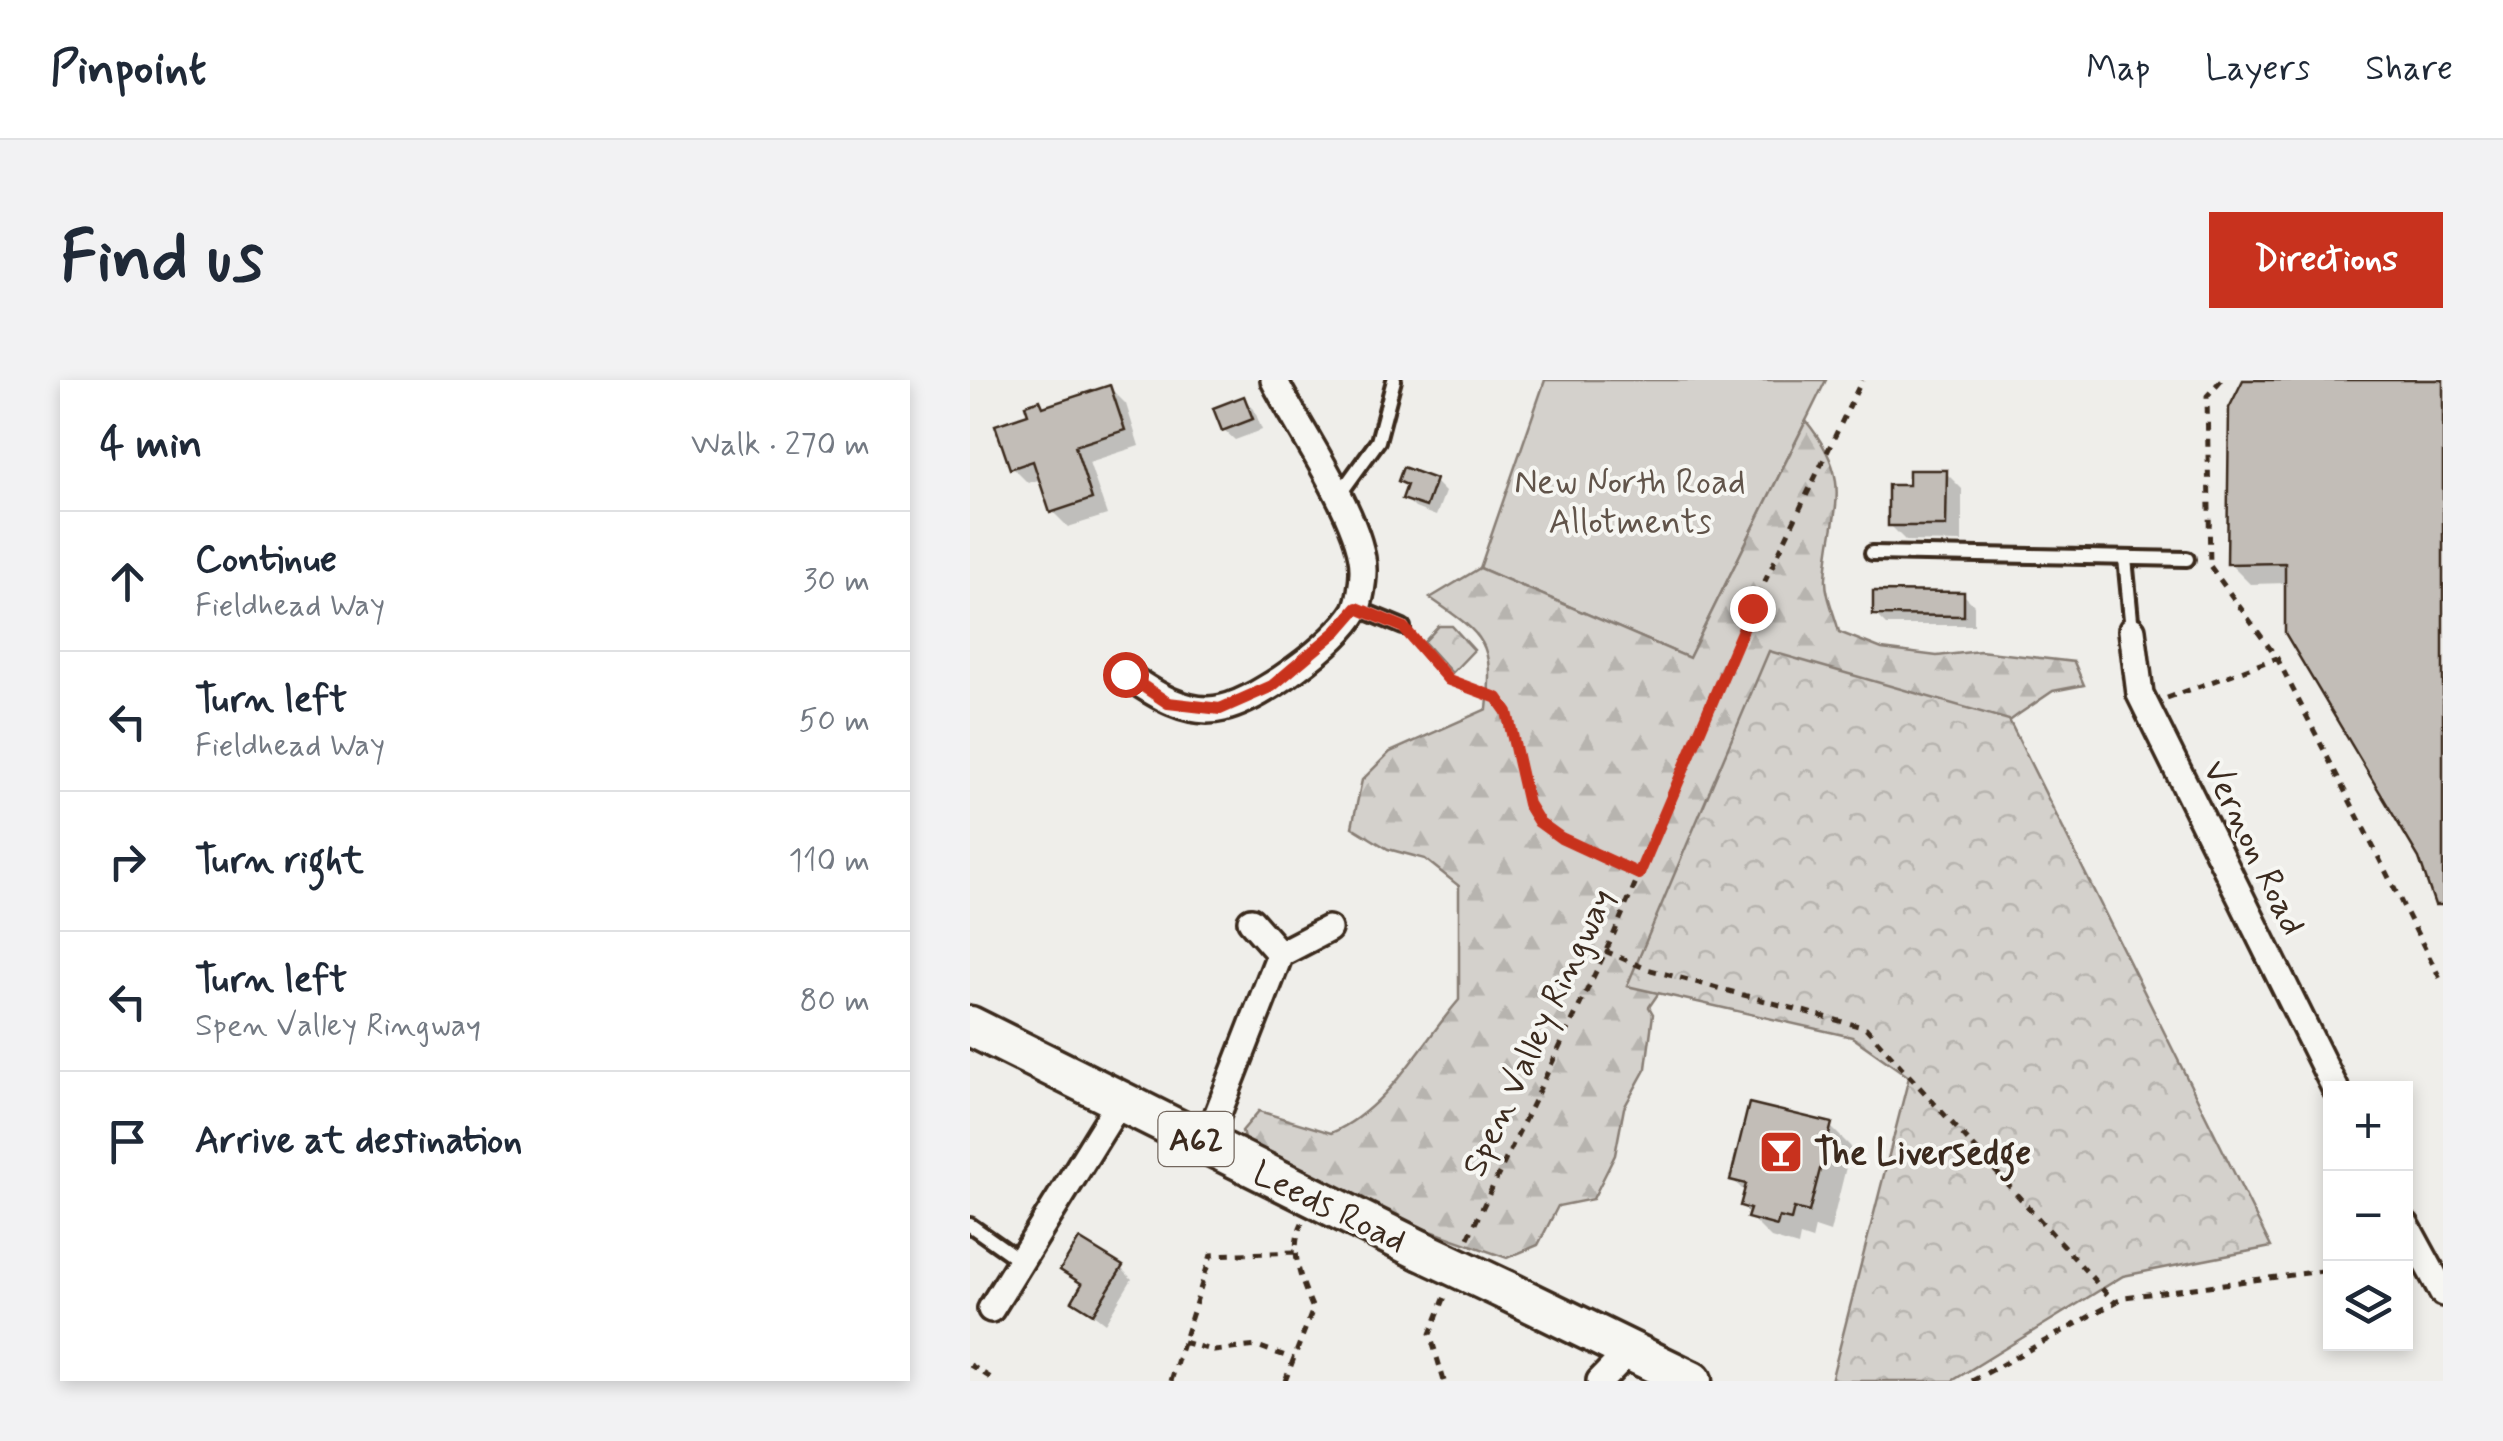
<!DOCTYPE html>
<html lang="en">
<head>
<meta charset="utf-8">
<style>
  :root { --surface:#fff; --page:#f2f2f3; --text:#1f2937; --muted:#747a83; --line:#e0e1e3; --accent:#c8321e }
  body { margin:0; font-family:Mynerve,sans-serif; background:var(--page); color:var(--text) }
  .controls { position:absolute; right:30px; bottom:30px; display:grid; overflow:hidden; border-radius:0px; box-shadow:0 5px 15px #0003 }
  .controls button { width:90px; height:90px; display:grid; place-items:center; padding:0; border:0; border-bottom:2px solid var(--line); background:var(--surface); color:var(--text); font:50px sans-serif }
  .stop { position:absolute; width:30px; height:30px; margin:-22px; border:8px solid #c8321e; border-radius:50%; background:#fff }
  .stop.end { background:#c8321e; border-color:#fff; box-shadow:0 2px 10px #0008 }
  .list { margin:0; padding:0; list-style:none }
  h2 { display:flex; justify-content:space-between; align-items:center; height:130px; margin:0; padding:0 40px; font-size:42px }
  h2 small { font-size:32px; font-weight:400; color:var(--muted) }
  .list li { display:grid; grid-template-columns:65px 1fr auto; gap:30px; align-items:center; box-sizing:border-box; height:140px; padding:0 40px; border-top:2px solid var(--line) }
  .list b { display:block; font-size:38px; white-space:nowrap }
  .list p { margin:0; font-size:32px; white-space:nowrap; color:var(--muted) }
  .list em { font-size:32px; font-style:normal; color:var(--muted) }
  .icon { flex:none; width:55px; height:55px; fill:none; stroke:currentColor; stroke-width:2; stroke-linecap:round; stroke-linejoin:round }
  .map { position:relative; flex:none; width:1473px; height:1001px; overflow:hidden; border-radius:0px }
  header { display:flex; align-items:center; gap:60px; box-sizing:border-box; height:140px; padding:0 50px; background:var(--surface); border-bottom:2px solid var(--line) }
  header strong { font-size:48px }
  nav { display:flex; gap:55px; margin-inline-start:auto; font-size:35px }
  .intro { display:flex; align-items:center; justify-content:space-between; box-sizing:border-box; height:240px; padding:0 60px }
  h1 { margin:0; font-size:70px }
  .button { padding:25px 45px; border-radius:0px; background:var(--accent); color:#fff; font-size:35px; font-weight:700 }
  main { display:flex; gap:60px; padding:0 60px }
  aside { flex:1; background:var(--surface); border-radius:0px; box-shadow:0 5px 15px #0003 }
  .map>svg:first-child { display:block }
</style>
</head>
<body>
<header>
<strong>Pinpoint</strong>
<nav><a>Map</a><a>Layers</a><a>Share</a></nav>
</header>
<div class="intro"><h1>Find us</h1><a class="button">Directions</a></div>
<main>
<aside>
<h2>4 min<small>Walk · 270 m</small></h2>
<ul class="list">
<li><svg class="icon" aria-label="ahead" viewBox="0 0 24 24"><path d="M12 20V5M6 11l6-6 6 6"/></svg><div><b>Continue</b><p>Fieldhead Way</p></div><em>30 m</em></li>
<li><svg class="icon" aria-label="left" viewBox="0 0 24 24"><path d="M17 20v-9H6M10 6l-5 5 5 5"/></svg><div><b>Turn left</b><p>Fieldhead Way</p></div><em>50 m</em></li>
<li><svg class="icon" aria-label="right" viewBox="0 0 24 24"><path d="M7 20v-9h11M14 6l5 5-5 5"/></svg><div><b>Turn right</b></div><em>110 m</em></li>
<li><svg class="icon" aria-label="left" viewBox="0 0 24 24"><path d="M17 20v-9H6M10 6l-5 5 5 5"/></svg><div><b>Turn left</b><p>Spen Valley Ringway</p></div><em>80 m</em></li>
<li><svg class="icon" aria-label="arrive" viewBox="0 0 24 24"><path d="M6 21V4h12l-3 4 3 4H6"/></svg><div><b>Arrive at destination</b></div></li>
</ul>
</aside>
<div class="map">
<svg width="1473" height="1001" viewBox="0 0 1473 1001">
  <defs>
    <pattern id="forest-firs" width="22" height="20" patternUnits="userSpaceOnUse" patternTransform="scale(2.5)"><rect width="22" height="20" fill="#d4d1cc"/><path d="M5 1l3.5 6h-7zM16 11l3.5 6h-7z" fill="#b7b4af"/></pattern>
    <pattern id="park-crowns" width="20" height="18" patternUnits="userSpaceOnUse" patternTransform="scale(2.5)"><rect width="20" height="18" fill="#d4d1cc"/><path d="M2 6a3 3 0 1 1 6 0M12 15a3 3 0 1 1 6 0" fill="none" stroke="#b7b4af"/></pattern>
  </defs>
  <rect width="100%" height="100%" fill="#efeeea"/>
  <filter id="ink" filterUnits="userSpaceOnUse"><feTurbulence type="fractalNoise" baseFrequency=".01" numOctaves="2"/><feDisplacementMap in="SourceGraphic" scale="20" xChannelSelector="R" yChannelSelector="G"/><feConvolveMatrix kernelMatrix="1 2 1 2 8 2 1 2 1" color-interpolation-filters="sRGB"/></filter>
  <g filter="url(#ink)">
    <path fill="#d4d1cc" stroke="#887e75" stroke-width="2.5" d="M575,0H856L719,278L510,188Z"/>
    <path fill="url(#forest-firs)" stroke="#887e75" stroke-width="2.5" d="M836,41C887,104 860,129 856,198C855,215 865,235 869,252L912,269L967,276L1010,271L1104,282L1114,305L1083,311L1049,334L705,589L679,627L683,634L676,688L654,728L645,775L623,819L588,826L568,865L537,878L387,825L278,773L272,751L289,731L361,753C417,729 450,665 489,620V506L455,479L418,469L382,447L392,400L420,372L517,329C524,261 515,256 460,218L510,188L719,278Z"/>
    <path fill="url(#park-crowns)" stroke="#887e75" stroke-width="2.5" d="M469,246H482L504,270L482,293L454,262Z
      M799,271L1039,340L1301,867L1153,896L982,1001H861L939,697L882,657L657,606Z"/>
    <path fill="#0003" d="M1275,0H1473V529L1318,203L1280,204L1259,183Z
      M140,8L156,24L169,66L119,82L137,135L98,147L82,131L72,99L58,103L42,87L70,23L76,29Z
      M274,19L284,29L292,50L265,60L254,50Z
      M976,93L992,109V162L936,161L920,145L941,107Z
      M430,101H464L475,112L466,136L445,128L435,118L438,108Z
      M993,214L1004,225V245H916L905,234Z
      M860,746L881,767L860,852L845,847L842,860L830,856L828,866L801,858L780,837L773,825L776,813L763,800Z
      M151,888L162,899L135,943L105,920L114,906L93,890Z"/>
    <path fill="#c2bdb7" stroke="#3b2a1e" stroke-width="2.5" d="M1273,0H1473V525H1465L1449,478L1315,253V183L1257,184L1259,28Z
      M140,5L155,50L105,66L122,119L80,133L63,81L40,89L25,45L58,34L55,25L70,20L73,27Z
      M274,16L283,39L252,51L243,28Z
      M433,87L466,99L456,127L432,119L437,105L428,101Z
      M939,90H977L976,146H918V105H939Z
      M903,211L994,212V236L903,235Z
      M779,723L862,743L839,832L824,828L821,840L809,837L807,846L777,838L780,829L770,826L776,804L760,800Z
      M109,859L153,886L123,934L102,921L112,904L90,890Z"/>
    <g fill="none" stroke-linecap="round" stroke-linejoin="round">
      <defs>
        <path id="service" d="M369,115L408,61L424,0
          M902,173L1217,179
          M1155,178L1162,250
          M387,228L433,247
          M0,845L51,881"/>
        <path id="minor" d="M1162,250L1170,314L1365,708
          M155,294C183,313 217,337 253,328C291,319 366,264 386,230C390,221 393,203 393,192C395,143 328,48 304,0
          M281,541L310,574
          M236,764L310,574L358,549
          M1436,845L1473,913
          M21,929L150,721
          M630,1001L660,970"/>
        <path id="primary" d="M0,646L452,871
          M535,910L722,1001"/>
      </defs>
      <use href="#service" stroke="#3b2a1e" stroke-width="20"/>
      <use href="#minor" stroke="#3b2a1e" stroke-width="32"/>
      <use href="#primary" stroke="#3b2a1e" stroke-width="45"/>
      <path stroke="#3b2a1e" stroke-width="5" stroke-dasharray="8 8" stroke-linecap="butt" d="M1251,0L1237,16L1240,186L1307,278L1473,604
        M445,261L479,300L527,318L537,332L558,424L569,442L591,458L669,494
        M1197,318L1307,278
        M635,571L677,589L896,648L1145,923
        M498,858L643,556L782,228L892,0
        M213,962L244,971L287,966L324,979
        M0,985L26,1001
        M201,1001L241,875L327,872
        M315,1001L343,929C332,902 318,872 332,843
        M474,1001L460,954L476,914
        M1002,1001L1155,917L1360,890"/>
      <use href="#service" stroke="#f6f6f2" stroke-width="12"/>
      <use href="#minor" stroke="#f6f6f2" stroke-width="25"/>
      <use href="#primary" stroke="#f6f6f2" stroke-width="38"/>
      <defs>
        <path id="primary-bridge" d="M452,871L535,910"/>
      </defs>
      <use href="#primary-bridge" stroke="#3b2a1e" stroke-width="45" stroke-linecap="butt"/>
      <use href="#primary-bridge" stroke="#f6f6f2" stroke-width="38"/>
    </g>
  </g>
  <g fill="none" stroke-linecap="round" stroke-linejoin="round" filter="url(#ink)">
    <path stroke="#c8321e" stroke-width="12" d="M155,294L198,323L250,329L302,306L367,251L387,228L433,247L479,300L527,318L537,332L558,424L569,442L591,458L669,494L782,228"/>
  </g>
  <defs>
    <symbol id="bar-square" viewBox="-11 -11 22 22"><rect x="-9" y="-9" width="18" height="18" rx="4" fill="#c8321e" stroke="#f6f6f2"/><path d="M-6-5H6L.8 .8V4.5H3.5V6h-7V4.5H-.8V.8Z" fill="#fff"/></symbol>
  </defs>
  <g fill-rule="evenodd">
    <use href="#bar-square" x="786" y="747" width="50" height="50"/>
  </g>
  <g text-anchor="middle" stroke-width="8" stroke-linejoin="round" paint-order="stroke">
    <rect fill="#f6f6f2" stroke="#73675e" stroke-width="2.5" x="188.5" y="732" width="75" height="54" rx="8"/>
    <g font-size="32" font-weight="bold" fill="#3b2a1e">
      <text x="226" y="770">A62</text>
    </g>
    <g font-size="35" fill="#61544a" stroke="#f6f6f2">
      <text x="660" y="113">New North Road<tspan x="660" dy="40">Allotments</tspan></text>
    </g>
    <g font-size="35" fill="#3b2a1e" stroke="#f6f6f2">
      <text transform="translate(1285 467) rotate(64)" y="12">Vernon Road</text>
      <text transform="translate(567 652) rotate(-65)" y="12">Spen Valley Ringway</text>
      <text transform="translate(360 826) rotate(26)" y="12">Leeds Road</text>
    </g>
    <g font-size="35" font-weight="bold" fill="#3b2a1e" stroke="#f6f6f2" text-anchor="start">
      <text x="844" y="784">The Liversedge</text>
    </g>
  </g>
</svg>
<div class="controls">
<button>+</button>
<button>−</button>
<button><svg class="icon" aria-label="layers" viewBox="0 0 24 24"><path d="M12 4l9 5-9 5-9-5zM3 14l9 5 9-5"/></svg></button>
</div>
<div class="stop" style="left:155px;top:294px"></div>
<div class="stop end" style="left:782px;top:228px"></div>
</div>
</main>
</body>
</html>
